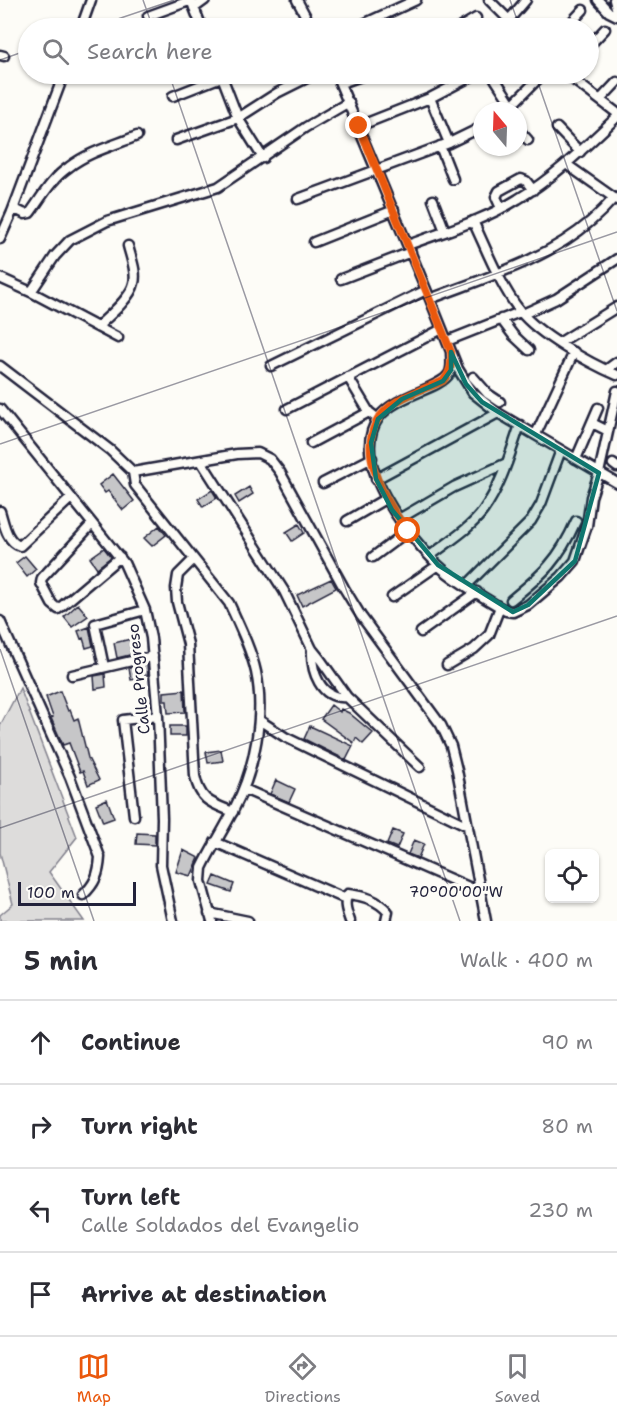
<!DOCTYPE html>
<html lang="en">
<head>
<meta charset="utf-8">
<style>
  :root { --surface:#fff; --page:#f7f7f7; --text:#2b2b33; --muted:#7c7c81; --line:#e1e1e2; --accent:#ea580c }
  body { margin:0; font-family:"Shantell Sans",sans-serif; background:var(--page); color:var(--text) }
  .controls { position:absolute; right:18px; bottom:18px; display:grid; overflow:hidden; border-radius:9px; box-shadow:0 2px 4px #0004 }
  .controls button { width:54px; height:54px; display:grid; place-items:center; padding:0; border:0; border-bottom:2px solid var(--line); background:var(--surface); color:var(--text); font:30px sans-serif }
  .compass { position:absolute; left:473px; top:102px; width:54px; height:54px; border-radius:50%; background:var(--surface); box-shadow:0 2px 4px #0004; rotate:341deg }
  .scale { position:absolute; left:18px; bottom:15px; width:118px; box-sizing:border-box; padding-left:6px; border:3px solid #22223b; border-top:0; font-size:16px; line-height:21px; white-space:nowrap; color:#22223b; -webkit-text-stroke:4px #fdfcf7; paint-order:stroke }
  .stop { position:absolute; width:18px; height:18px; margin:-14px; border:4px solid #ea580c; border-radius:50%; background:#fff }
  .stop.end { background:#ea580c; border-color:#fff; box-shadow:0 2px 6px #0008 }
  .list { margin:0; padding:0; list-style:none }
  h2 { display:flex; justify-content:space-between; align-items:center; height:78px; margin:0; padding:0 24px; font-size:26px }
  h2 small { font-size:20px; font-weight:400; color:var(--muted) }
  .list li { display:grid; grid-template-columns:39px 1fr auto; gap:18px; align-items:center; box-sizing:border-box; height:84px; padding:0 24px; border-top:2px solid var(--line) }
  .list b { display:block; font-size:22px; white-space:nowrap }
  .list p { margin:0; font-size:20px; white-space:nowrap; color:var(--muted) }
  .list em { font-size:20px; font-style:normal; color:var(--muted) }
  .icon { flex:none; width:33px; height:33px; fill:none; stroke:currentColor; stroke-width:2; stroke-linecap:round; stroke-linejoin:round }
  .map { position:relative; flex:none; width:617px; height:921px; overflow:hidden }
  .search { position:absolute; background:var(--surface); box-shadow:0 2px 4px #0004; left:18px; right:18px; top:18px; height:66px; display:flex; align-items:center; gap:15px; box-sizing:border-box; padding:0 21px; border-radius:33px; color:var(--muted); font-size:22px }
  .sheet { height:414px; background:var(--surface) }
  nav { display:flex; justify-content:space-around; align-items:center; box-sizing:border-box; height:84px; border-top:2px solid var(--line); background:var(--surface); font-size:16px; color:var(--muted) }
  nav a { display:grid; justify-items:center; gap:3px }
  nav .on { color:var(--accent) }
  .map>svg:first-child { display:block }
</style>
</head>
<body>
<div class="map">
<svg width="617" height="921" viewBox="0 0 617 921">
  <rect width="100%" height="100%" fill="#fdfcf7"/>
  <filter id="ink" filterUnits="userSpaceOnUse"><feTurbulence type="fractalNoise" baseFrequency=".0167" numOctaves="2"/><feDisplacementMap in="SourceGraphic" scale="12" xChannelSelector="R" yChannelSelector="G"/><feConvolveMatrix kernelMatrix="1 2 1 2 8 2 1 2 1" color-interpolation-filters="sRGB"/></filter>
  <g filter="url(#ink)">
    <path fill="#dddcdb" stroke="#807f8b" stroke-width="1.5" d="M20,688L77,837L49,872L84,921H0V915L13,904L0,853V726Z"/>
    <path fill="#c6c6c8" stroke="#22223b" stroke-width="1.5" d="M113,474L134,501L123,510L108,491L105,493L99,485Z
      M249,487L253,494L239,503L235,496Z
      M212,490L217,498L203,507L198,499Z
      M299,524L304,533L292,541L286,532Z
      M159,526L166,535L152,546L144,538Z
      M104,548L111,557L97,568L90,558Z
      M25,556L36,569L27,577L16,563Z
      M331,579L336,588L302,606L297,595Z
      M78,604L88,616L72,627L64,617Z
      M89,627L93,646L86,648L83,638L81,639L78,631Z
      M135,638L138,653L117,658L114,643Z
      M147,664L148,675L142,676V678L131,680L129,668Z
      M105,674L106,687L95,689L94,676Z
      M184,690L185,712L168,713L167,701H164V692Z
      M60,691L68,711L70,710L74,720L78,718L88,758L99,780L88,785L83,771L80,772L69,743L63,745L51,718L53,717L46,697Z
      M331,705L340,712L341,709L349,713L373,733L363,744L356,738L354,743L321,719Z
      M170,726H186V736H170Z
      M310,726L353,746L346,760L304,739Z
      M221,750L223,761L208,763L206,752Z
      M276,780L295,789L289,802L270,794Z
      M107,799L114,818L103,822L96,804Z
      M393,830L403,834L397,848L387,844Z
      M137,833L155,834V845L136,844Z
      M414,840L424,844L418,858L408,854Z
      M183,850L199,858L191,876L176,872Z
      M215,876L234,884L231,892L211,885Z"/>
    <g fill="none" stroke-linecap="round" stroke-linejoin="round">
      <defs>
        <path id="minor" d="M191,0L202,28
          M297,0L312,28
          M489,0L517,28
          M598,0L609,12L617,16
          M614,0L617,11
          M194,8L205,0
          M148,16L192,0
          M508,21L526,0
          M81,28L91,0
          M355,28L416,0
          M459,28L476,18
          M566,28L583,10
          M588,47L605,29
          M0,55L4,56
          M221,74L238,118L263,158
          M336,74L430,299L458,369L473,393L498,413L617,483
          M492,74L512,105
          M566,74L617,113
          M341,83L367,74
          M173,96L229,74
          M430,98L449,143
          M600,100L617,82
          M506,111L543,74
          M359,126L430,98L476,74
          M557,128L580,152
          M518,129L528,140
          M176,140L238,118L277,93L315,74
          M440,146L453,179
          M566,164L617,200
          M298,199L449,143L482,127
          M433,200L445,231
          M501,208L496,197L499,191L521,179L526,181L533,190
          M12,212L17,210L25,214L30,213C41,198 52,178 69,167C88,152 115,145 137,136
          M473,221C487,251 500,285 520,311C539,335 589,363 617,375
          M0,239L12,212L64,74
          M314,242L394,210
          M408,245C445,231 485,220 518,199C555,177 586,146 617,117
          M0,278L31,292L118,338
          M341,279L411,252
          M31,292L55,256L70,240L107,221L218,187L306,127L349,102
          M430,299C484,278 547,260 591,221C599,214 607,206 614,198
          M523,314L556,299L617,259
          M501,319L513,335L529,350
          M97,327C108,317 131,298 134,283C137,272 131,258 128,246
          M447,341L520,312
          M559,343L617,307
          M451,352C451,359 453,368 449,374C440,389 396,395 379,417C347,462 408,535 438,565C456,582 485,598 506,611L513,612L528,605L561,577L575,561L587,526L591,497L599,473L617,391
          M0,366L110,450L133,472L135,485L229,603C239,625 251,649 256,672C265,714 255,769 235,807C225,828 212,847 202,868L201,881L212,921
          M271,366L426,290
          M606,370L617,362
          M348,377L369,412L378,419
          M473,377L488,394L500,402
          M0,409L124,563L145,610L151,638L158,716L162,818L161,865L173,921
          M287,409L442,329
          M592,423L608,431
          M536,434L574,352
          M311,443L369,412
          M576,459L598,408
          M201,461L284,591L312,649L320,659L347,697L420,767
          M613,464L617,467
          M133,472L237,454L258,453L270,459L280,472L344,588L361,616L441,725L451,746L457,770L486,921
          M376,479L498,413
          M323,483L372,458
          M0,511C4,523 6,541 20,546L71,498
          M399,519L454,487L507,463
          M347,521L385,499
          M92,524L42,578L41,583L52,604L58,609L62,606L120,557
          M430,556C448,542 470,529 483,511C501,486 510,454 520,425
          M373,557L408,531
          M194,559L178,575L176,588L177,602L188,644L195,776C200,801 211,803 233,812
          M467,585L531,521L541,504L561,450
          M392,597L438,565
          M511,600C543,574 559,560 576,521
          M0,621L70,777L100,857C99,874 95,884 83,895
          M421,632L477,592
          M312,649C311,671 320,700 347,697
          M447,665L474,649L489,635L500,607
          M104,667L95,624L145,610
          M72,675L153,656
          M259,720L285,737L468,826
          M244,789L480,892
          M134,816L123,720L158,716
          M215,842L346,899
          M209,913L248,921
          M350,921C347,912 343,903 348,894C364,896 378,900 388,912L386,921"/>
      </defs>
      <use href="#minor" stroke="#22223b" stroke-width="13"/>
      <use href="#minor" stroke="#fdfcf7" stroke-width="8"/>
    </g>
  </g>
  <g fill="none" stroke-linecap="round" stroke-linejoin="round" filter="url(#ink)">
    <path stroke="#ea580c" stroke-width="8" d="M359,126L451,352C452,364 451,372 443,381C425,389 404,395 389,407C348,441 385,500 408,531"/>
  </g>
  <path fill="#0f766e" fill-opacity="0.2" stroke="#0f766e" stroke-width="4.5" stroke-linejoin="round" d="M451,352L466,384L482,402L599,473L575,561L528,605L513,612L438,565L392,510L376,479L371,443L378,419L402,399L443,381L451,370Z"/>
  <path fill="none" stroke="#22223b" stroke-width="1.5" stroke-opacity="0.45" d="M143,0L153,28M510,0L520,28M91,28L174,0M0,60L28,50M169,74L460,921M535,74L617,311M0,444L617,232M0,649L94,921M0,828L617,616"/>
  <g text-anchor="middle" stroke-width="6" stroke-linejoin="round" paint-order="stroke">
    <g font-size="16" fill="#22223b" stroke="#fdfcf7">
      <text transform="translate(138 679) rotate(-96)" y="6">Calle Progreso</text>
    </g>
  </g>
  <g font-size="15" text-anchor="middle" fill="#22223b" stroke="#fdfcf7" stroke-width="6" stroke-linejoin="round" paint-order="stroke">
    <text x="456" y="897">70°00'00"W</text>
  </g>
</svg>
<div class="controls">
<button><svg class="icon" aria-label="locate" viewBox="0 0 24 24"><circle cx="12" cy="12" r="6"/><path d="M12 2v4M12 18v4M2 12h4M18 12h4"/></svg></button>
</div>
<svg class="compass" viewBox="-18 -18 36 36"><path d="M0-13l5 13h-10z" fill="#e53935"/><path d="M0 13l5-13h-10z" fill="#7c7c81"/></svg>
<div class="scale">100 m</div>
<div class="stop" style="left:408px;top:531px"></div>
<div class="stop end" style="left:359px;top:126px"></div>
<div class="search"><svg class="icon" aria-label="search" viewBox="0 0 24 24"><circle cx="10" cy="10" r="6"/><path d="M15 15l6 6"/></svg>Search here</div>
</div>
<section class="sheet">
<h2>5 min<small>Walk · 400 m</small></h2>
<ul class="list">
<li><svg class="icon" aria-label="ahead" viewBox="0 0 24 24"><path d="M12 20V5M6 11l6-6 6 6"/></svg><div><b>Continue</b></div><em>90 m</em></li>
<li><svg class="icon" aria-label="right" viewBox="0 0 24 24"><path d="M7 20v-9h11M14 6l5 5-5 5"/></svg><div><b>Turn right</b></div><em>80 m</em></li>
<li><svg class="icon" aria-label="left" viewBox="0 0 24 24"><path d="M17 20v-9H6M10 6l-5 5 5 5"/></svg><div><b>Turn left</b><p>Calle Soldados del Evangelio</p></div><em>230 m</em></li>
<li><svg class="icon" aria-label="arrive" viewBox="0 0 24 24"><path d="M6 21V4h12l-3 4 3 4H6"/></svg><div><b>Arrive at destination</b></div></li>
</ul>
</section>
<nav>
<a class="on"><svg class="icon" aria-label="map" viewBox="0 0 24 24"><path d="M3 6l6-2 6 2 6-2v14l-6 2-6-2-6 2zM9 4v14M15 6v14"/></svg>Map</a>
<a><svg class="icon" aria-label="directions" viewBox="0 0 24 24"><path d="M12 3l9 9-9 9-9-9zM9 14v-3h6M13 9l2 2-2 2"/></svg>Directions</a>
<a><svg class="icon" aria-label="saved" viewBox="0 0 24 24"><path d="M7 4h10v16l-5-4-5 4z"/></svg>Saved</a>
</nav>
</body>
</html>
